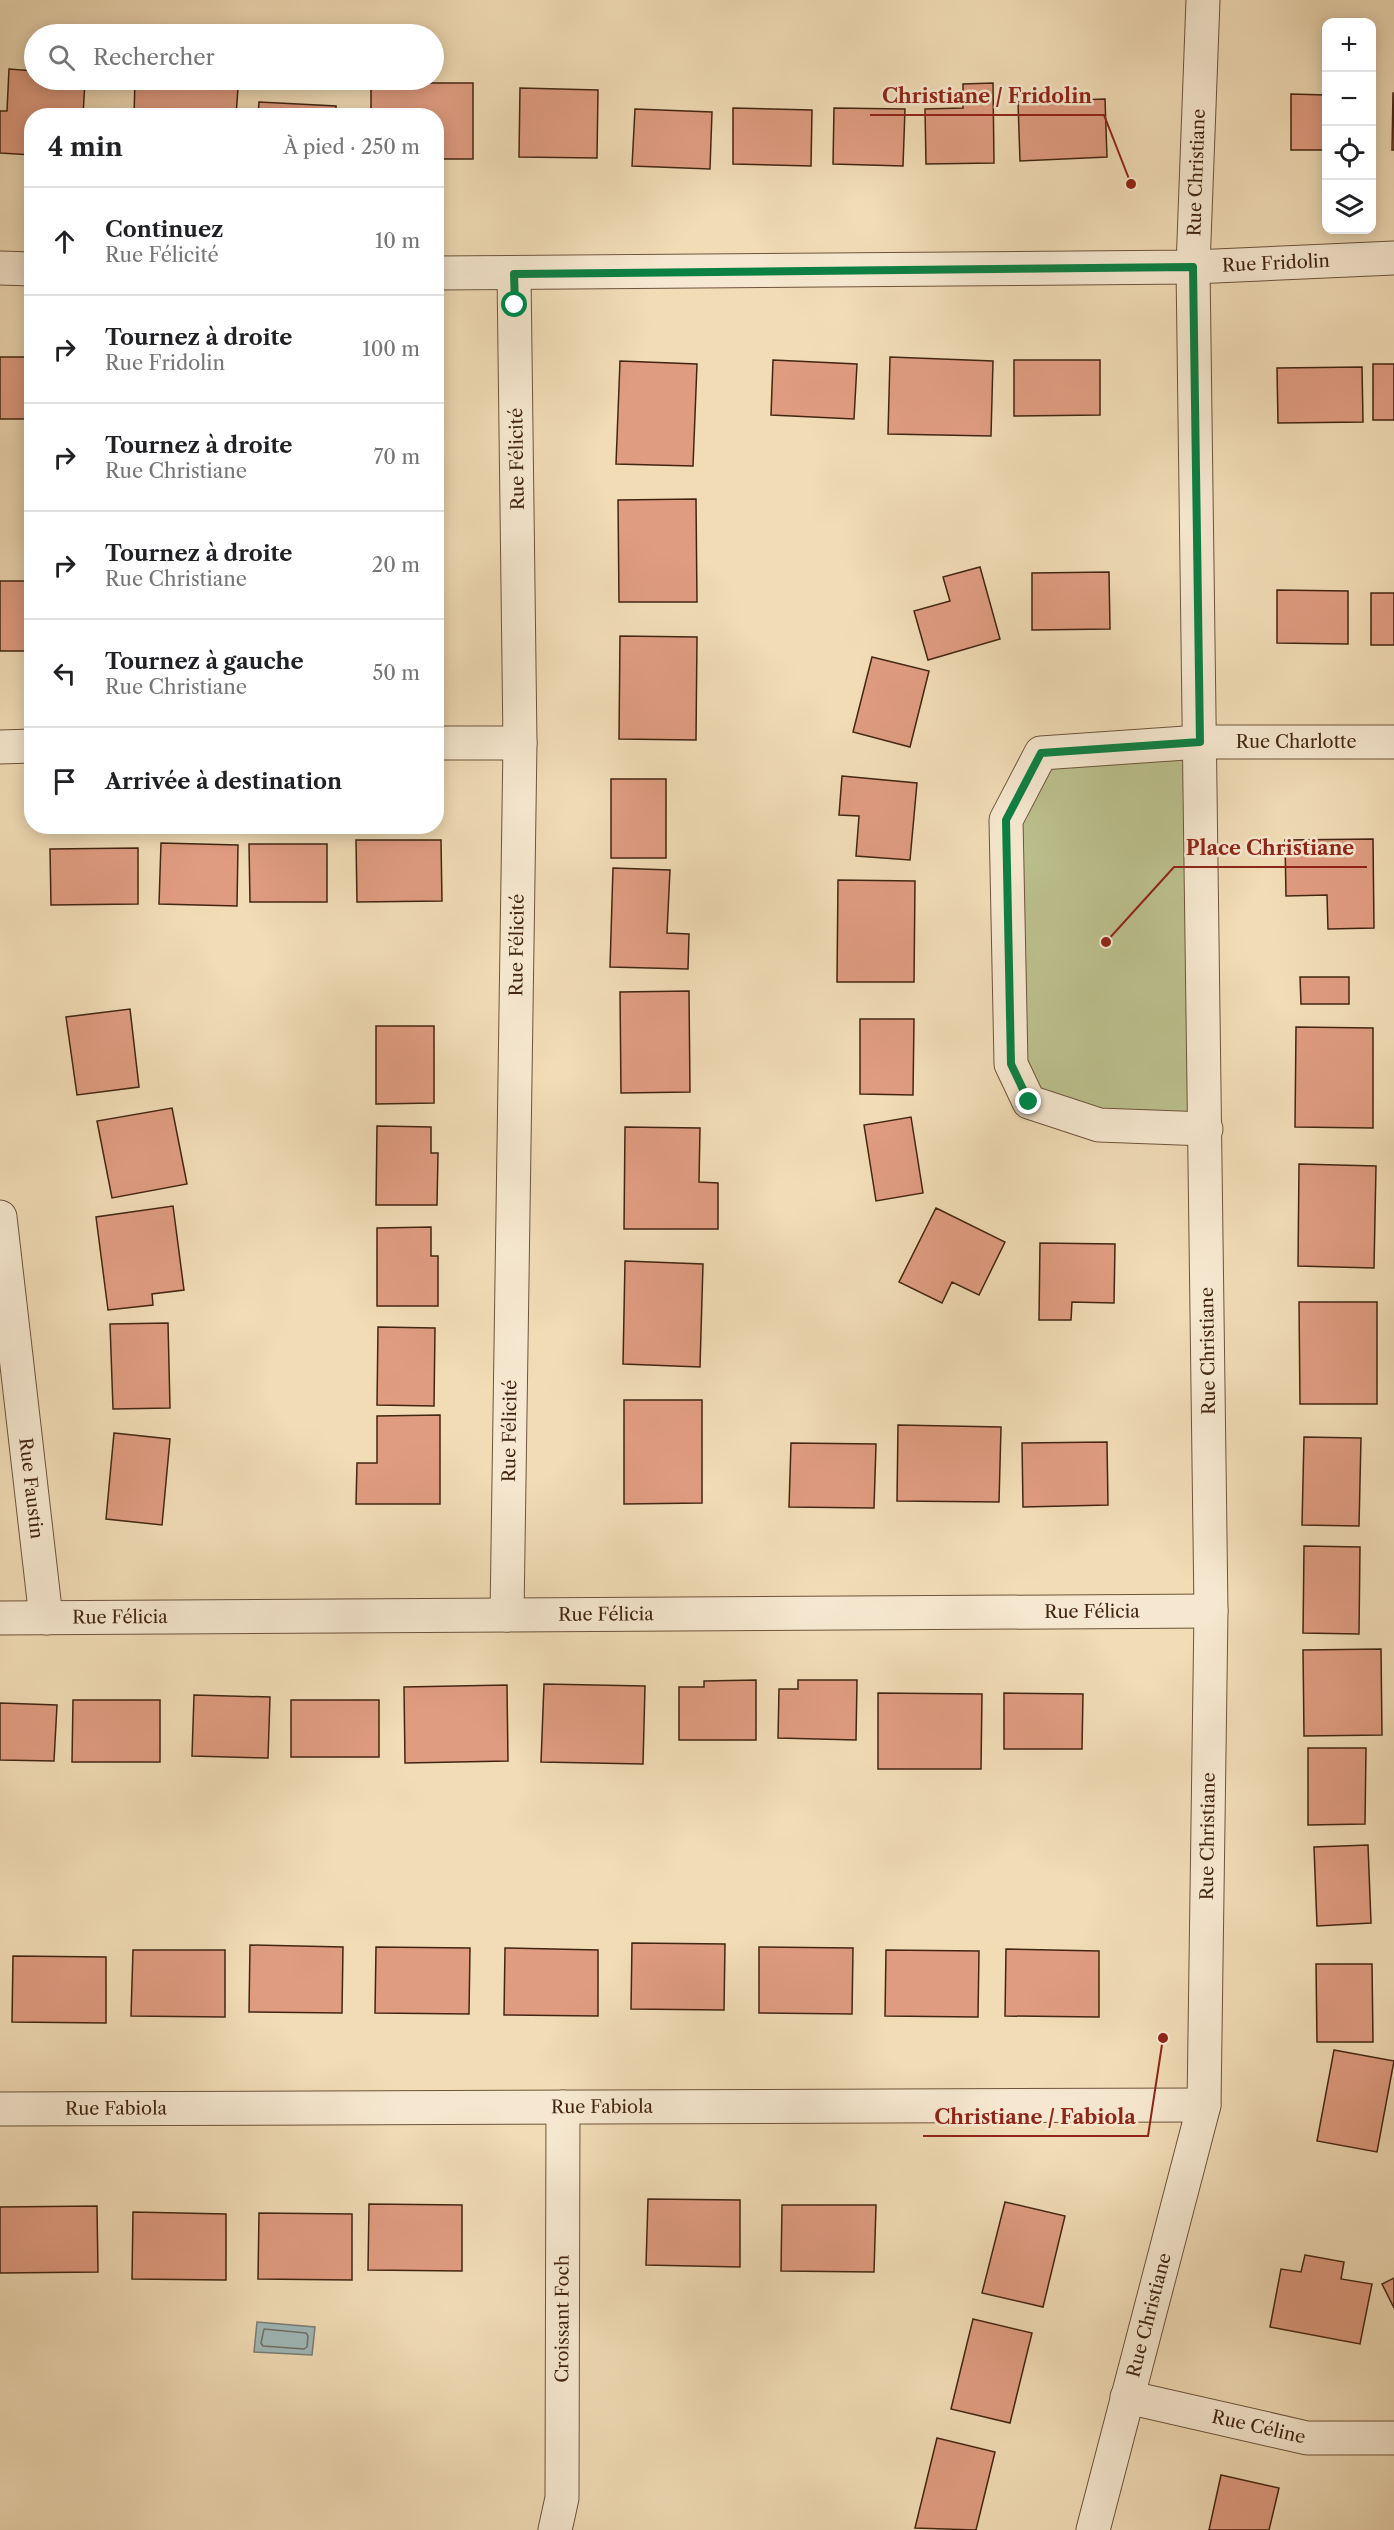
<!DOCTYPE html>
<html lang="fr">
<head>
<meta charset="utf-8">
<style>
  :root { --surface:#fff; --page:#f2f2f2; --text:#202124; --muted:#757577; --line:#e0e0e0 }
  body { margin:0; font-family:"Libre Caslon Text",serif; background:var(--page); color:var(--text) }
  .controls { position:absolute; right:18px; top:18px; display:grid; overflow:hidden; border-radius:12px; box-shadow:0 3px 15px #0003 }
  .controls button { width:54px; height:54px; display:grid; place-items:center; padding:0; border:0; border-bottom:2px solid var(--line); background:var(--surface); color:var(--text); font:30px sans-serif }
  .stop { position:absolute; width:18px; height:18px; margin:-14px; border:4px solid #0b8043; border-radius:50%; background:#fff }
  .stop.end { background:#0b8043; border-color:#fff; box-shadow:0 2px 6px #0008 }
  .list { margin:0; padding:0; list-style:none }
  h2 { display:flex; justify-content:space-between; align-items:center; height:78px; margin:0; padding:0 24px; font-size:26px }
  h2 small { font-size:20px; font-weight:400; color:var(--muted) }
  .list li { display:grid; grid-template-columns:39px 1fr auto; gap:18px; align-items:center; box-sizing:border-box; height:108px; padding:0 24px; border-top:2px solid var(--line) }
  .list b { display:block; font-size:22px; white-space:nowrap }
  .list p { margin:0; font-size:20px; white-space:nowrap; color:var(--muted) }
  .list em { font-size:20px; font-style:normal; color:var(--muted) }
  .icon { flex:none; width:33px; height:33px; fill:none; stroke:currentColor; stroke-width:2; stroke-linecap:round; stroke-linejoin:round }
  .map { position:relative; flex:none; width:1394px; height:2530px; overflow:hidden }
  .search { position:absolute; background:var(--surface); box-shadow:0 3px 15px #0003; left:24px; top:24px; width:420px; height:66px; display:flex; align-items:center; gap:15px; box-sizing:border-box; padding:0 21px; border-radius:33px; color:var(--muted); font-size:22px }
  .panel { position:absolute; background:var(--surface); box-shadow:0 3px 15px #0003; left:24px; top:108px; width:420px; height:726px; border-radius:24px }
  .map>svg:first-child { display:block }
</style>
</head>
<body>
<div class="map">
<svg width="1394" height="2530" viewBox="0 0 1394 2530">
  <rect width="100%" height="100%" fill="#f1dcb6"/>
  <filter id="stains"><feTurbulence type="fractalNoise" baseFrequency=".00333" numOctaves="4"/><feColorMatrix values="0 0 0 0 .2 0 0 0 0 .09 0 0 0 0 .02 0 0 0 .5 -.17"/></filter>
  <radialGradient id="worn" r=".72"><stop offset=".6" stop-color="#630" stop-opacity="0"/><stop offset="1" stop-color="#630" stop-opacity=".3"/></radialGradient>
  <path fill="#bbc08d" stroke="#7f7350" stroke-width="1.5" d="M1200,742L1206,1129L1029,1102L1006,820L1041,753Z"/>
  <path fill="#a0b9ba" stroke="#7b7e77" stroke-width="1.5" d="M257,2322L315,2327L312,2355L254,2352Z"/>
  <g fill="none" stroke-linecap="round" stroke-linejoin="round">
    <path stroke="#727066" stroke-width="1.5" d="M264,2329L306,2333L308,2336L307,2347L304,2349L263,2346L261,2343Z"/>
  </g>
  <path fill="#e09c81" stroke="#432612" stroke-width="1.5" d="M9,69L34,71V80H85L83,116H32V155L0,153V111H7Z
    M135,80H215L214,88H238L236,116H134Z
    M371,83H473V159H436V116H371Z
    M993,83L994,163L926,164L925,109L963,108V84Z
    M520,88L598,90L597,158L519,157Z
    M1393,93H1394V150H1392Z
    M1291,94L1326,95V150H1291Z
    M1372,95H1375L1374,151H1372Z
    M1105,99L1107,157L1020,161L1018,102Z
    M259,102L336,106V116H258Z
    M733,108L812,110L811,166L733,164Z
    M834,108L905,109L903,166L833,164Z
    M635,109L712,112L710,169L632,166Z
    M0,357H31L30,419H0Z
    M890,357L993,361L991,436L888,434Z
    M773,360L857,364L854,419L771,415Z
    M1014,360H1100V415L1014,416Z
    M620,361L697,364L693,466L616,464Z
    M1373,364H1394V420H1373Z
    M1362,367L1363,422L1278,423L1277,368Z
    M696,499L697,602H619L618,500Z
    M980,567L1000,639L928,660L914,611L950,601L943,577Z
    M1109,572L1110,629L1032,630V573Z
    M0,581H29V651H0Z
    M1277,590L1348,591V644L1277,643Z
    M1371,593H1394V645H1371Z
    M436,599H439L438,656H436Z
    M620,636L697,637L696,740L619,739Z
    M872,657L929,671L910,747L853,732Z
    M842,776L917,783L910,860L856,856L859,816L839,815Z
    M611,779H666V858H611Z
    M1373,839L1374,928L1328,929L1327,895L1286,896L1285,840Z
    M356,840H441L442,901L357,902Z
    M161,843L238,845L237,906L159,904Z
    M249,844H327V902H250Z
    M138,848V904L51,905L50,849Z
    M613,868L670,870L667,933L689,934L688,969L610,967Z
    M838,880L915,881L914,982H837Z
    M1300,977H1349V1004H1301Z
    M689,991L690,1092L621,1093L620,992Z
    M130,1009L139,1087L77,1095L66,1017Z
    M860,1019H914L913,1095L860,1094Z
    M376,1026H434V1103L376,1104Z
    M1296,1027L1373,1028V1128L1295,1127Z
    M172,1108L187,1184L112,1198L97,1121Z
    M911,1117L923,1193L876,1201L864,1125Z
    M377,1126L431,1127V1153H438L437,1205H376Z
    M625,1127L700,1128L699,1182L718,1183V1229H624Z
    M1299,1164L1376,1166L1374,1268L1298,1266Z
    M173,1206L184,1290L152,1294L153,1305L108,1310L96,1217Z
    M936,1208L1005,1242L979,1295L952,1282L942,1303L899,1282Z
    M431,1227V1256H438V1306H377V1228Z
    M1040,1243L1115,1244L1114,1303L1072,1302L1071,1320H1039Z
    M625,1261L703,1264L700,1367L623,1364Z
    M1299,1302H1377V1404H1300Z
    M168,1323L170,1408L113,1409L110,1324Z
    M378,1327L435,1328L434,1406L377,1405Z
    M624,1400H702V1503L624,1504Z
    M440,1415V1504H356L357,1463H377V1416Z
    M898,1425L1001,1427L999,1502L897,1501Z
    M114,1433L170,1439L162,1525L106,1519Z
    M1304,1437L1361,1438L1359,1526L1302,1525Z
    M1107,1442L1108,1505L1023,1507L1022,1443Z
    M791,1443L876,1444L874,1508L789,1507Z
    M1304,1546L1360,1547L1359,1634L1303,1633Z
    M1381,1649L1382,1735L1304,1736L1303,1650Z
    M756,1680V1740H679V1687H704V1681Z
    M798,1680H857L856,1740L778,1738L779,1689H798Z
    M544,1684L645,1686L643,1764L541,1762Z
    M507,1685L508,1761L405,1763L404,1687Z
    M878,1693L982,1694L981,1769H878Z
    M1004,1693L1083,1694L1082,1749H1004Z
    M194,1695L270,1697L268,1758L192,1756Z
    M73,1700H160V1762H72Z
    M291,1700H379V1757H291Z
    M0,1703L57,1705L54,1761L0,1760Z
    M1308,1748H1366L1365,1824L1308,1825Z
    M1368,1845L1371,1923L1317,1926L1314,1847Z
    M632,1943L725,1944L724,2010L631,2009Z
    M250,1945L343,1947L342,2013L249,2012Z
    M376,1947L470,1948L469,2014L375,2013Z
    M759,1947L853,1948L852,2014L759,2013Z
    M505,1948L598,1950V2016L504,2015Z
    M1006,1949L1099,1951V2017L1005,2016Z
    M133,1950H225V2017L131,2016Z
    M886,1950L979,1951L978,2017L885,2016Z
    M13,1956L106,1957V2023L12,2022Z
    M1316,1964H1372L1373,2042H1317Z
    M1334,2050L1394,2061L1377,2152L1317,2141Z
    M648,2199L740,2200V2267L646,2265Z
    M1005,2202L1065,2216L1043,2307L982,2293Z
    M369,2204L462,2205V2271L368,2270Z
    M782,2205H876L874,2272L781,2271Z
    M97,2206L98,2272L0,2273V2207Z
    M133,2212L226,2214V2280L132,2279Z
    M259,2213L352,2214V2280L258,2279Z
    M1305,2255L1344,2262L1341,2279L1372,2284L1360,2344L1270,2327L1281,2269L1301,2272Z
    M1394,2278V2308L1382,2284Z
    M973,2319L1032,2333L1010,2423L951,2409Z
    M937,2438L995,2452L976,2530L915,2528Z
    M1221,2475L1279,2488L1269,2530H1209Z"/>
  <g fill="none" stroke-linecap="round" stroke-linejoin="round">
    <defs>
      <g id="minor">
        <path d="M0,268L32,269"/>
        <path id="s1" d="M436,273L1193,267L1394,258"/>
        <path d="M436,743H520"/>
        <path d="M0,747L32,746"/>
        <path id="s2" d="M1206,1129L1099,1125L1029,1102L1011,1064L1006,820L1041,753L1200,742H1394"/>
        <path id="s3" d="M0,1217L46,1618"/>
        <path id="s4" d="M507,1615L520,743L514,274"/>
        <path id="s5" d="M0,1618L1211,1611"/>
        <path id="s6" d="M0,2109L1204,2105"/>
        <path id="s7" d="M1127,2397L1307,2438H1394"/>
        <path id="s8" d="M555,2530L562,2498L563,2107"/>
        <path id="s9" d="M1093,2530L1204,2105L1211,1611L1193,267L1203,0"/>
      </g>
    </defs>
    <use href="#minor" stroke="#6e543b" stroke-width="35"/>
    <use href="#minor" stroke="#f6e8d0" stroke-width="33"/>
  </g>
  <g fill="none" stroke-linecap="round" stroke-linejoin="round">
    <path stroke="#0b8043" stroke-width="8" d="M515,305L514,274L1193,267L1200,742L1041,753L1006,820L1011,1064L1029,1102"/>
  </g>
  <g text-anchor="middle" stroke-width="5" stroke-linejoin="round" paint-order="stroke">
    <g font-size="18" fill="#432612" stroke="#f6e8d0">
      <text dy="6" stroke="none"><textPath href="#s9" startOffset="2372">Rue Christiane</textPath></text>
      <text dy="6" stroke="none"><textPath href="#s1" startOffset="840">Rue Fridolin</textPath></text>
      <text transform="translate(517 459) rotate(-91)" y="6">Rue Félicité</text>
      <text dy="6" stroke="none"><textPath href="#s2" startOffset="798">Rue Charlotte</textPath></text>
      <text dy="6" stroke="none"><textPath href="#s4" startOffset="670">Rue Félicité</textPath></text>
      <text transform="translate(1208 1351) rotate(-91)" y="6">Rue Christiane</text>
      <text dy="6" stroke="none"><textPath href="#s4" startOffset="184">Rue Félicité</textPath></text>
      <text dy="6" stroke="none"><textPath href="#s3" startOffset="273">Rue Faustin</textPath></text>
      <text dy="6" stroke="none"><textPath href="#s5" startOffset="1092">Rue Félicia</textPath></text>
      <text dy="6" stroke="none"><textPath href="#s5" startOffset="606">Rue Félicia</textPath></text>
      <text dy="6" stroke="none"><textPath href="#s5" startOffset="120">Rue Félicia</textPath></text>
      <text dy="6" stroke="none"><textPath href="#s9" startOffset="708">Rue Christiane</textPath></text>
      <text dy="6" stroke="none"><textPath href="#s6" startOffset="602">Rue Fabiola</textPath></text>
      <text dy="6" stroke="none"><textPath href="#s6" startOffset="116">Rue Fabiola</textPath></text>
      <text dy="6" stroke="none"><textPath href="#s9" startOffset="222">Rue Christiane</textPath></text>
      <text dy="6" stroke="none"><textPath href="#s8" startOffset="212">Croissant Foch</textPath></text>
      <text dy="6" stroke="none"><textPath href="#s7" startOffset="135">Rue Céline</textPath></text>
    </g>
  </g>
  <path fill="none" stroke="#8f2418" stroke-width="2" d="M1131 184L1104 115H870M1106 942L1174 867H1367M1163 2038L1148 2136H923"/>
  <g fill="#8f2418" stroke="#f6e8d0" stroke-width="2">
    <circle cx="1131" cy="184" r="6"/>
    <circle cx="1106" cy="942" r="6"/>
    <circle cx="1163" cy="2038" r="6"/>
  </g>
  <g font-size="20" text-anchor="middle" font-weight="bold" fill="#8f2418" stroke="#f6e8d0" stroke-width="5" stroke-linejoin="round" paint-order="stroke">
    <text x="987" y="103">Christiane / Fridolin</text>
    <text x="1270" y="855">Place Christiane</text>
    <text x="1035" y="2124">Christiane / Fabiola</text>
  </g>
  <rect width="100%" height="100%" filter="url(#stains)"/>
  <rect width="100%" height="100%" fill="url(#worn)"/>
</svg>
<div class="controls">
<button>+</button>
<button>−</button>
<button><svg class="icon" aria-label="locate" viewBox="0 0 24 24"><circle cx="12" cy="12" r="6"/><path d="M12 2v4M12 18v4M2 12h4M18 12h4"/></svg></button>
<button><svg class="icon" aria-label="layers" viewBox="0 0 24 24"><path d="M12 4l9 5-9 5-9-5zM3 14l9 5 9-5"/></svg></button>
</div>
<div class="stop" style="left:515px;top:305px"></div>
<div class="stop end" style="left:1029px;top:1102px"></div>
<div class="search"><svg class="icon" aria-label="search" viewBox="0 0 24 24"><circle cx="10" cy="10" r="6"/><path d="M15 15l6 6"/></svg>Rechercher</div>
<section class="panel">
<h2>4 min<small>À pied · 250 m</small></h2>
<ul class="list">
<li><svg class="icon" aria-label="ahead" viewBox="0 0 24 24"><path d="M12 20V5M6 11l6-6 6 6"/></svg><div><b>Continuez</b><p>Rue Félicité</p></div><em>10 m</em></li>
<li><svg class="icon" aria-label="right" viewBox="0 0 24 24"><path d="M7 20v-9h11M14 6l5 5-5 5"/></svg><div><b>Tournez à droite</b><p>Rue Fridolin</p></div><em>100 m</em></li>
<li><svg class="icon" aria-label="right" viewBox="0 0 24 24"><path d="M7 20v-9h11M14 6l5 5-5 5"/></svg><div><b>Tournez à droite</b><p>Rue Christiane</p></div><em>70 m</em></li>
<li><svg class="icon" aria-label="right" viewBox="0 0 24 24"><path d="M7 20v-9h11M14 6l5 5-5 5"/></svg><div><b>Tournez à droite</b><p>Rue Christiane</p></div><em>20 m</em></li>
<li><svg class="icon" aria-label="left" viewBox="0 0 24 24"><path d="M17 20v-9H6M10 6l-5 5 5 5"/></svg><div><b>Tournez à gauche</b><p>Rue Christiane</p></div><em>50 m</em></li>
<li><svg class="icon" aria-label="arrive" viewBox="0 0 24 24"><path d="M6 21V4h12l-3 4 3 4H6"/></svg><div><b>Arrivée à destination</b></div></li>
</ul>
</section>
</div>
</body>
</html>
